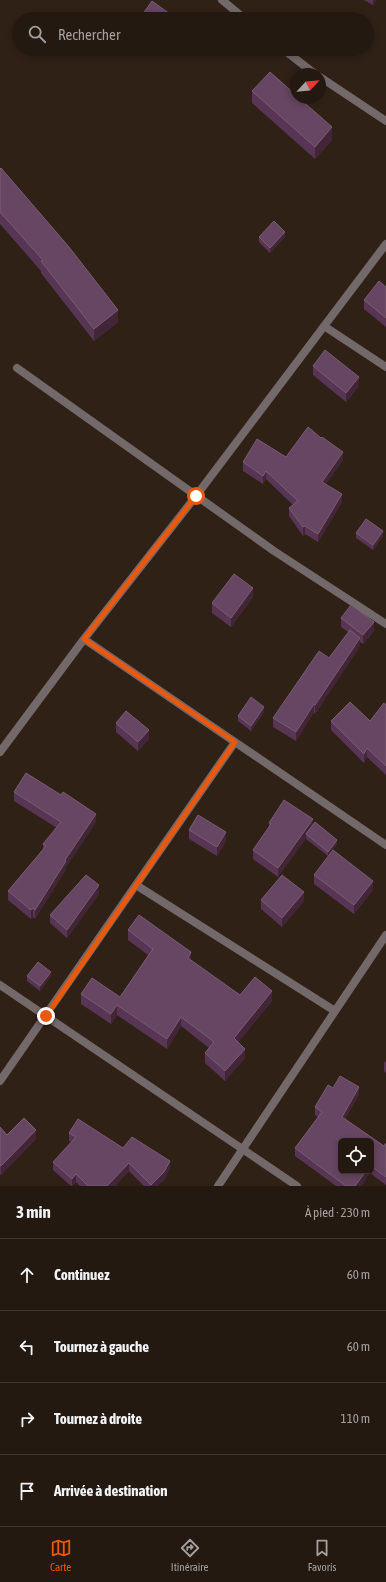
<!DOCTYPE html>
<html lang="fr">
<head>
<meta charset="utf-8">
<style>
  :root { --surface:#241911; --page:#30261f; --text:#f1f3f6; --muted:#a3a09f; --line:#413831; --accent:#ea580c }
  body { margin:0; font-family:"Asap Condensed",sans-serif; background:var(--page); color:var(--text) }
  .controls { position:absolute; right:12px; bottom:12px; display:grid; overflow:hidden; border-radius:6px; box-shadow:0 2px 6px #0003 }
  .controls button { width:36px; height:36px; display:grid; place-items:center; padding:0; border:0; border-bottom:1px solid var(--line); background:var(--surface); color:var(--text); font:20px sans-serif }
  .compass { position:absolute; left:290px; top:68px; width:36px; height:36px; border-radius:50%; background:var(--surface); box-shadow:0 2px 6px #0003; rotate:64deg }
  .stop { position:absolute; width:12px; height:12px; margin:-9px; border:3px solid #ea580c; border-radius:50%; background:#fff }
  .stop.end { background:#ea580c; border-color:#fff; box-shadow:0 1px 4px #0008 }
  .list { margin:0; padding:0; list-style:none }
  h2 { display:flex; justify-content:space-between; align-items:center; height:52px; margin:0; padding:0 16px; font-size:17px }
  h2 small { font-size:13px; font-weight:400; color:var(--muted) }
  .list li { display:grid; grid-template-columns:26px 1fr auto; gap:12px; align-items:center; box-sizing:border-box; height:72px; padding:0 16px; border-top:1px solid var(--line) }
  .list b { display:block; font-size:15px; white-space:nowrap }
  .list em { font-size:13px; font-style:normal; color:var(--muted) }
  .icon { flex:none; width:22px; height:22px; fill:none; stroke:currentColor; stroke-width:2; stroke-linecap:round; stroke-linejoin:round }
  .map { position:relative; flex:none; width:386px; height:1186px; overflow:hidden }
  .search { position:absolute; background:var(--surface); box-shadow:0 2px 6px #0003; left:12px; right:12px; top:12px; height:44px; display:flex; align-items:center; gap:10px; box-sizing:border-box; padding:0 14px; border-radius:22px; color:var(--muted); font-size:15px }
  .sheet { height:340px; background:var(--surface) }
  nav { display:flex; justify-content:space-around; align-items:center; box-sizing:border-box; height:56px; border-top:1px solid var(--line); background:var(--surface); font-size:11px; color:var(--muted) }
  nav a { display:grid; justify-items:center; gap:2px }
  nav .on { color:var(--accent) }
  .map>svg:first-child { display:block }
</style>
</head>
<body>
<div class="map">
<svg width="386" height="1186" viewBox="0 0 386 1186">
  <rect width="100%" height="100%" fill="#302117"/>
  <g fill="none" stroke-linecap="round" stroke-linejoin="round">
    <path stroke="#73686a" stroke-width="8" d="M324,326L386,367
      M17,368L274,551L386,624
      M84,639L386,845
      M0,752L84,639L196,496L386,244
      M136,885L335,1011
      M0,985L297,1186
      M0,1081L235,742
      M218,1186L386,935"/>
    <path stroke="#73686a" stroke-width="8" d="M222,0L245,19
      M283,49L315,74
      M320,77L386,121"/>
  </g>
  <path fill="#583555" fill-rule="evenodd" d="M364,0H376L373,5Z
    M324,49H341L338,56Z
    M252,91L332,140L315,159L252,103Z
    M0,169L118,322L94,341L41,273V271L0,224Z
    M259,237H285L270,253L259,242Z
    M386,287V327L364,309V300Z
    M313,366L359,386L346,402L313,375Z
    M286,457L343,460L326,484L342,502L318,542L305,534L303,536L289,516V508L293,505L266,479L263,484L243,471V462Z
    M356,533L383,536L373,550L356,538Z
    M253,597L231,627L212,613V603Z
    M341,618L374,631L363,644L360,642V646L315,714L314,712L296,741L273,727V718L329,658L348,632L341,627Z
    M386,705V775L367,757L364,763L331,730V721H370Z
    M264,712L251,731L238,721V716Z
    M116,723L149,739L138,751L116,732Z
    M14,792L96,822L66,867V869L35,919L33,917L31,919L8,900V891L43,850V844L57,828L14,801Z
    M269,823L313,825L337,844L328,856L306,839V838L278,877L253,859V850L269,827Z
    M189,830L226,841L217,856L189,839Z
    M314,875L373,890L354,914L314,884Z
    M99,894L67,938L50,923V915Z
    M261,900L304,901L282,927L261,909Z
    M128,930L191,961L240,995L272,1001L238,1042L245,1058L225,1081L205,1063V1053L209,1048L181,1026L167,1049L117,1015L111,1024L81,1004V994L120,997L148,955L128,940Z
    M27,976H51L40,991L27,981Z
    M386,1061V1073L384,1071V1063Z
    M333,1088L359,1095L345,1119L384,1146L386,1143V1185L370,1173L361,1186H336L295,1156V1148L318,1117L315,1115V1107ZM371,1141V1171H341Z
    M0,1127L7,1135L36,1139L1,1175L0,1174Z
    M69,1133L123,1148L170,1168L164,1180L157,1186H144L129,1171L115,1186H80L76,1182L72,1186H71L53,1170V1162L72,1142L69,1141Z"/>
  <path fill="#422637" d="M373,0H376L373,5Z
    M170,14V19H167Z
    M339,49H341L338,56V52Z
    M332,127V140L315,159V147Z
    M285,232V237L270,253V248Z
    M118,310V322L94,341V329Z
    M359,377V386L346,402V393Z
    M343,452V460L322,490V482Z
    M266,471V479L263,484V476Z
    M342,494V502L318,542V534Z
    M305,526V534L303,536V527Z
    M383,531V536L373,550V545Z
    M253,588V597L231,627V618Z
    M374,622V631L363,644V635Z
    M360,638V646L315,714V705Z
    M314,704V712L296,741V732Z
    M264,707V712L251,731V726Z
    M149,730V739L138,751V742Z
    M367,748V757L364,763V754Z
    M96,814V822L66,867V869L35,919V910L65,860Z
    M313,819V828L306,834V838L278,877V868Z
    M226,832V841L217,856V847Z
    M337,840V844L328,856V852Z
    M373,881V890L354,914V905Z
    M99,885V894L67,938V930Z
    M304,892V901L282,927V918Z
    M33,908V917L31,919V910Z
    M191,952V962L188,958Z
    M51,972V976L40,991V986Z
    M272,991V1001L234,1048V1038Z
    M117,1005V1015L111,1024V1014Z
    M181,1017V1026L167,1049V1039Z
    M245,1049V1058L225,1081V1071Z
    M359,1087V1095L342,1124V1117Z
    M36,1130V1139L1,1175V1166Z
    M170,1161V1168L164,1180L157,1186H151V1185Z
    M129,1163V1171L115,1186H107Z
    M366,1171H370V1173L361,1186H355Z
    M76,1174V1182L72,1186V1179Z"/>
  <path fill="#664662" stroke="#795c73" d="M152,1L170,14L167,19H141L140,18Z
    M333,49H339L338,52Z
    M270,72L296,95V98H299L332,127L315,147L252,91Z
    M1,168L69,247L118,310L94,329L41,261L43,260L0,212V169Z
    M274,221L285,232L270,248L259,237Z
    M379,281L386,287V318L364,300Z
    M325,350L359,377L346,393L313,366Z
    M308,427L321,438L322,437L343,452L322,482L342,494L318,534L305,526L303,527L289,508L298,501L266,471L263,476L243,462L257,439L286,457Z
    M366,519L383,531L373,545L356,533Z
    M234,574L253,588L231,618L212,603Z
    M351,605L374,622L363,635L341,618Z
    M350,630L360,638L315,705L314,704L296,732L273,718L319,651L329,658Z
    M251,697L264,707L251,726L238,716Z
    M350,702L370,721L384,703L386,705V766L367,748L364,754L331,721Z
    M126,711L149,730L138,742L116,723Z
    M26,773L61,795L63,792L96,814L65,860L66,861L35,910L33,908L31,910L8,891L46,846L43,844L61,822L14,792Z
    M284,800L313,819L278,868L253,850L271,824L269,823Z
    M198,815L226,832L217,847L189,830Z
    M315,822L337,840L328,852L306,834Z
    M333,850L373,881L354,905L314,875Z
    M86,875L99,885L67,930L50,915Z
    M282,875L304,892L282,918L261,900Z
    M139,915L191,952L188,958L240,995L255,977L272,991L234,1038L245,1049L225,1071L205,1053L214,1042L181,1017L167,1039L117,1005L111,1014L81,994L92,978L120,997L153,949L128,930Z
    M38,962L51,972L40,986L27,976Z
    M340,1076L359,1087L342,1117L384,1146L386,1143V1177L371,1166V1141H341V1171H366L355,1186H346L295,1148L322,1112L315,1107L328,1085L333,1088Z
    M24,1118L36,1130L1,1166L0,1165V1127L7,1135Z
    M78,1119L123,1148L132,1137L170,1161L164,1172L151,1185L129,1163L107,1186H88L76,1174L72,1179L53,1162L76,1137L69,1133Z"/>
  <g fill="none" stroke-linecap="round" stroke-linejoin="round">
    <path stroke="#ea580c" stroke-width="5" d="M46,1016L235,742L84,639L196,496"/>
  </g>
</svg>
<div class="controls">
<button><svg class="icon" aria-label="locate" viewBox="0 0 24 24"><circle cx="12" cy="12" r="6"/><path d="M12 2v4M12 18v4M2 12h4M18 12h4"/></svg></button>
</div>
<svg class="compass" viewBox="-18 -18 36 36"><path d="M0-13l5 13h-10z" fill="#e53935"/><path d="M0 13l5-13h-10z" fill="#a3a09f"/></svg>
<div class="stop" style="left:196px;top:496px"></div>
<div class="stop end" style="left:46px;top:1016px"></div>
<div class="search"><svg class="icon" aria-label="search" viewBox="0 0 24 24"><circle cx="10" cy="10" r="6"/><path d="M15 15l6 6"/></svg>Rechercher</div>
</div>
<section class="sheet">
<h2>3 min<small>À pied · 230 m</small></h2>
<ul class="list">
<li><svg class="icon" aria-label="ahead" viewBox="0 0 24 24"><path d="M12 20V5M6 11l6-6 6 6"/></svg><div><b>Continuez</b></div><em>60 m</em></li>
<li><svg class="icon" aria-label="left" viewBox="0 0 24 24"><path d="M17 20v-9H6M10 6l-5 5 5 5"/></svg><div><b>Tournez à gauche</b></div><em>60 m</em></li>
<li><svg class="icon" aria-label="right" viewBox="0 0 24 24"><path d="M7 20v-9h11M14 6l5 5-5 5"/></svg><div><b>Tournez à droite</b></div><em>110 m</em></li>
<li><svg class="icon" aria-label="arrive" viewBox="0 0 24 24"><path d="M6 21V4h12l-3 4 3 4H6"/></svg><div><b>Arrivée à destination</b></div></li>
</ul>
</section>
<nav>
<a class="on"><svg class="icon" aria-label="map" viewBox="0 0 24 24"><path d="M3 6l6-2 6 2 6-2v14l-6 2-6-2-6 2zM9 4v14M15 6v14"/></svg>Carte</a>
<a><svg class="icon" aria-label="directions" viewBox="0 0 24 24"><path d="M12 3l9 9-9 9-9-9zM9 14v-3h6M13 9l2 2-2 2"/></svg>Itinéraire</a>
<a><svg class="icon" aria-label="saved" viewBox="0 0 24 24"><path d="M7 4h10v16l-5-4-5 4z"/></svg>Favoris</a>
</nav>
</body>
</html>
